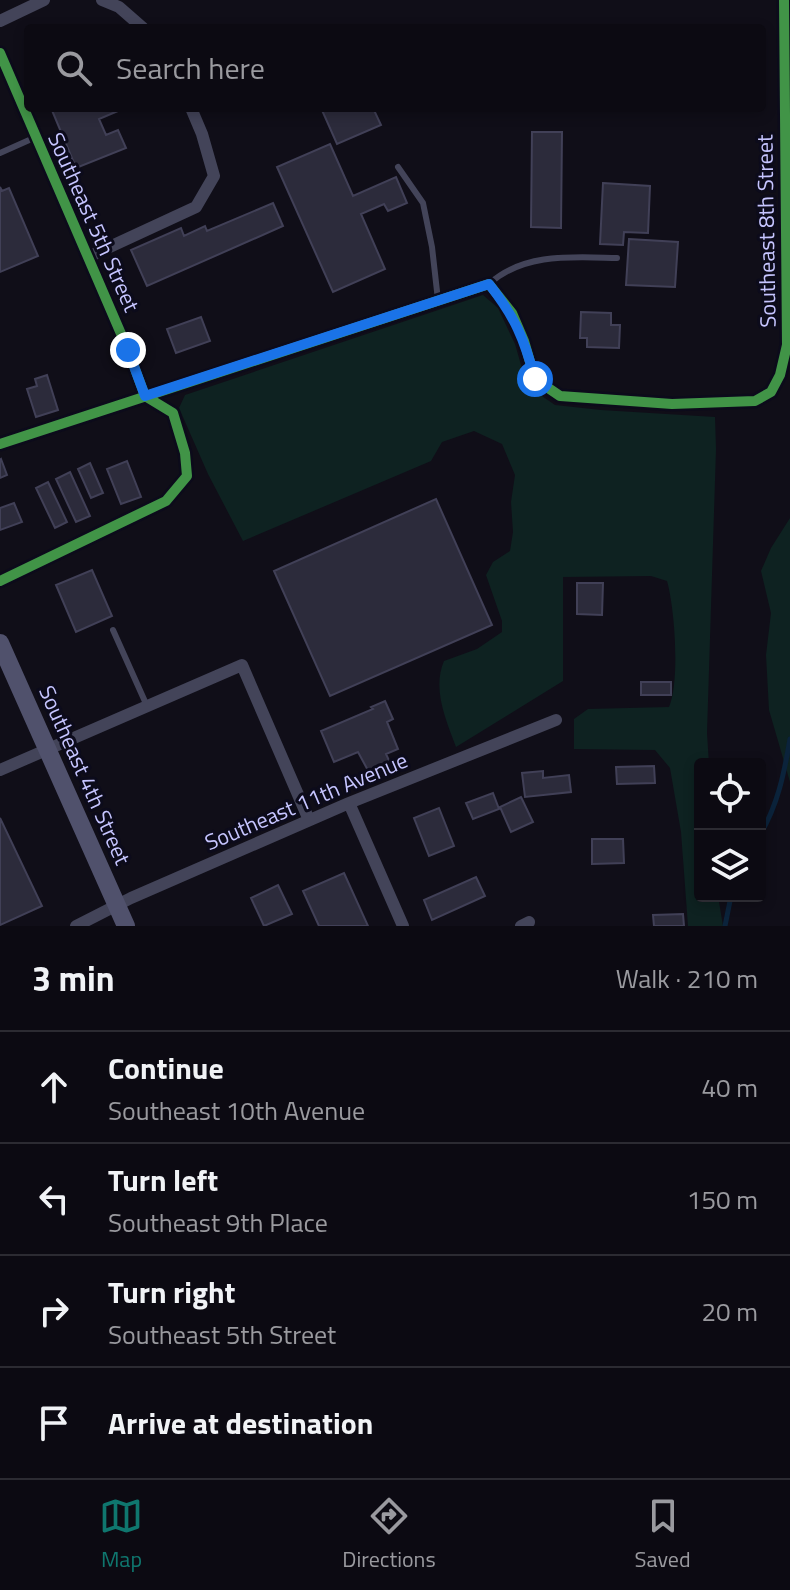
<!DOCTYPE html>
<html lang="en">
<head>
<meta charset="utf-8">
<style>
  :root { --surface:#0c0a12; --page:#1a1820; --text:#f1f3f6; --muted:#9a9a9f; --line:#2c2b32; --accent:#0f766e }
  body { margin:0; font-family:"Titillium Web",sans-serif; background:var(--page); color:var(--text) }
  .controls { position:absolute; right:24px; bottom:24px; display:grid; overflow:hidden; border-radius:8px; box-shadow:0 4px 12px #0003 }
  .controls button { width:72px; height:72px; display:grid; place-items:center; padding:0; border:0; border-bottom:2px solid var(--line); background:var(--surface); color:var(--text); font:40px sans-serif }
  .stop { position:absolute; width:24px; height:24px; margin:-18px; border:6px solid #1a73e8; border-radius:50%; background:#fff }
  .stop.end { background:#1a73e8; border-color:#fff; box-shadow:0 2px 8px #0008 }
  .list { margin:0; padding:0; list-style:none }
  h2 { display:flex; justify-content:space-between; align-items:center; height:104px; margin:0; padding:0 32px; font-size:34px }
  h2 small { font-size:26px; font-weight:400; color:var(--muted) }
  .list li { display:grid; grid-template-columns:52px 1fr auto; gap:24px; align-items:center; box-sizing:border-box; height:112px; padding:0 32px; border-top:2px solid var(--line) }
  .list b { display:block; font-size:30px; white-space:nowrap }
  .list p { margin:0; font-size:26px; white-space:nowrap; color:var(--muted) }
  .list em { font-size:26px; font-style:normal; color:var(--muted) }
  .icon { flex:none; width:44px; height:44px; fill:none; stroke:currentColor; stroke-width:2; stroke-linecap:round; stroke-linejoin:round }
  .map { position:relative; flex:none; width:790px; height:926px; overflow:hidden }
  .search { position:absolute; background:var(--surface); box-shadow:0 4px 12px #0003; left:24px; right:24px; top:24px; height:88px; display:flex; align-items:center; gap:20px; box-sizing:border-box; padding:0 28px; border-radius:8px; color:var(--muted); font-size:30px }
  .sheet { height:552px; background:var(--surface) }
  nav { display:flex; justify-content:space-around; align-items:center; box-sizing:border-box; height:112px; border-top:2px solid var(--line); background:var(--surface); font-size:22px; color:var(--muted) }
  nav a { display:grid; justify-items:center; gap:4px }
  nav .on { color:var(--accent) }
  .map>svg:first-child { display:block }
</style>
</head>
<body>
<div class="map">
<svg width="790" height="926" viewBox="0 0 790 926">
  <rect width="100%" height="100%" fill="#100e18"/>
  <path fill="#0e2221" d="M483,295L498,308L515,344L527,386L555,405L601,410L715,417L716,449L707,733L709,764H700V896H718L723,926H688L681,832L670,768L655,750L574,749V719L588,709L669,707C680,682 675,609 667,581L651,576L563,577V681L456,747C446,720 432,689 444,661L477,649L502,632V621L486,575L493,562L510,551L513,532L511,502L515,475L502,444L474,431L442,442L431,461L243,541L208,474L179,408L185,395Z
    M790,518V782L769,710L766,655L771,613L761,571L771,548Z"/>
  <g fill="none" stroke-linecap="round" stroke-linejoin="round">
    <path stroke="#0b233b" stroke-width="5" d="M760,835C778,804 784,774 790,739
      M725,926L731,896"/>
  </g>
  <path fill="#2c2b3b" stroke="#414057" stroke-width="2" d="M51,108H125L99,119L106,135L118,130L126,148L76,168Z
    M321,108H373L381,125L337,144Z
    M532,132H562L561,228L531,227Z
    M330,144L353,196L396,177L407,203L388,211L384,204L361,214L385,269L333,292L277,167Z
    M603,183L650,186L648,233L624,232L623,245L600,244Z
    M0,187L2,191L9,188L38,256L0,272Z
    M273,203L283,226L147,286L131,250L181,228L184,236L205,226L207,231Z
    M629,239L678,242L675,287L626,285Z
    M581,312L611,313V325H620L619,348L587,347V338H580Z
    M201,317L210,341L176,353L167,329Z
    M47,375L58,410L36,417L27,389L37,386L35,379Z
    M1,459L7,475L0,478V460Z
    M127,461L141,497L121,504L107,469Z
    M90,463L103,493L91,498L78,469Z
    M70,472L90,516L76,522L56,479Z
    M48,482L67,522L55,528L36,488Z
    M436,499L492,625L330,696L274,571Z
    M14,503L22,522L0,530V508Z
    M92,570L112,616L76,632L56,585Z
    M577,583H603L602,615L577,614Z
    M641,682H671V695H641Z
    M385,701L393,719L387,722L398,749L386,754L392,767L371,776L358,752L334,762L321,731L373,709L371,707Z
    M654,766L655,783L617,784L616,767Z
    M543,771V778L569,775L571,792L525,797L522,773Z
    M493,793L499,809L473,819L466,803Z
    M521,797L533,822L511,832L500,807Z
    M439,808L454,846L429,856L414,818Z
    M0,818L42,906L0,925Z
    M592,839H623L624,863L592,864Z
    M344,873L368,926H319L303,891Z
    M476,877L485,896L432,920L424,900Z
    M278,885L292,914L264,926L251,898Z
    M683,914L684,926H654L653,915Z"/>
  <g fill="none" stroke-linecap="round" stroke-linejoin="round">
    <path stroke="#434459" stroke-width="6" d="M0,153L36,137
      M398,167L423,203L432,247L438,300
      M489,284C524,252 574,257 617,258
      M113,630L147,706"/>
    <path stroke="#434459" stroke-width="12" d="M102,0L119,7L143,28
      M0,21L44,0
      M0,53L128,350L145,396L173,413L185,453L187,476L166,501L0,581
      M88,257L196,207L214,176L202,134L191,108
      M0,444L489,284L512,313L524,341L535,379L560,396L672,404L755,401L771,392L780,375L787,345L784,0
      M0,770L242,665L309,820
      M349,803L403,926
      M76,926L131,898L349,803L556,720
      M521,926L529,922"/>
    <path stroke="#50516c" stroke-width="18" d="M0,643L126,926"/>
    <defs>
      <path id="cycleway" d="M0,53L128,350L145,396L173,413L185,453L187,476L166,501L0,581
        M0,444L489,284L512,313L524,341L535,379L560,396L672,404L755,401L771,392L780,375L787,345L784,0"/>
    </defs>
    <use href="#cycleway" stroke="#0c0b1b" stroke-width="15"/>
    <use href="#cycleway" stroke="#419447" stroke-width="10"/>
  </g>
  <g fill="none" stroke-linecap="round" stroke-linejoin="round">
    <path stroke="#1a73e8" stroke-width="10" d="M128,350L145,396L489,284C515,317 524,338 535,379"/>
  </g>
  <g text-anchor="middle" stroke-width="6" stroke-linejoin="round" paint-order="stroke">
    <g font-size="22" fill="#c6c5ff" stroke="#0c0b1b">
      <text transform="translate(94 222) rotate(66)" y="8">Southeast 5th Street</text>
      <text transform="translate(766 231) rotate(-91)" y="8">Southeast 8th Street</text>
      <text transform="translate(85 775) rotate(66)" y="8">Southeast 4th Street</text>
      <text transform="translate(306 801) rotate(-23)" y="8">Southeast 11th Avenue</text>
    </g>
  </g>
</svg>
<div class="controls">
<button><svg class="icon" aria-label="locate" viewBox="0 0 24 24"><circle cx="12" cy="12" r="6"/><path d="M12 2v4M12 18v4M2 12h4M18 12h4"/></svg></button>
<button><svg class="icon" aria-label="layers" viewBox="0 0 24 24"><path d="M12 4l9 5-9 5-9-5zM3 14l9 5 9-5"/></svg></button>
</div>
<div class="stop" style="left:535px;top:379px"></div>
<div class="stop end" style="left:128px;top:350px"></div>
<div class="search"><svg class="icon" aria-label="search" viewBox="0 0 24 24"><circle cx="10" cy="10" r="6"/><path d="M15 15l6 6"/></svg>Search here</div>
</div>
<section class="sheet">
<h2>3 min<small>Walk · 210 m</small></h2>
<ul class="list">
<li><svg class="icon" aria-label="ahead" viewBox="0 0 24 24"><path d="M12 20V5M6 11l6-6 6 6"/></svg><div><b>Continue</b><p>Southeast 10th Avenue</p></div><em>40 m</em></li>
<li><svg class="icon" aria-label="left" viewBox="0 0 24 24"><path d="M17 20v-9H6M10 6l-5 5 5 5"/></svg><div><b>Turn left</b><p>Southeast 9th Place</p></div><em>150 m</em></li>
<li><svg class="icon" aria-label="right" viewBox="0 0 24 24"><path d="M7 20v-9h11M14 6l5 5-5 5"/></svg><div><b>Turn right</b><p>Southeast 5th Street</p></div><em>20 m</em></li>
<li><svg class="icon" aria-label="arrive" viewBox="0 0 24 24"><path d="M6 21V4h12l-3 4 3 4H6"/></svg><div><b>Arrive at destination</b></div></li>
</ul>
</section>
<nav>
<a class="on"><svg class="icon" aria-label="map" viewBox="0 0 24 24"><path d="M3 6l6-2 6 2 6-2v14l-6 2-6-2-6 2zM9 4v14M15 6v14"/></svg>Map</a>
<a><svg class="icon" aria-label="directions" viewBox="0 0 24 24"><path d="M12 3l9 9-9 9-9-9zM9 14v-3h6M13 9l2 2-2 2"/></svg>Directions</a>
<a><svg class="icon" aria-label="saved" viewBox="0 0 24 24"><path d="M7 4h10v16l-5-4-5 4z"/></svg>Saved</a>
</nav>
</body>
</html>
